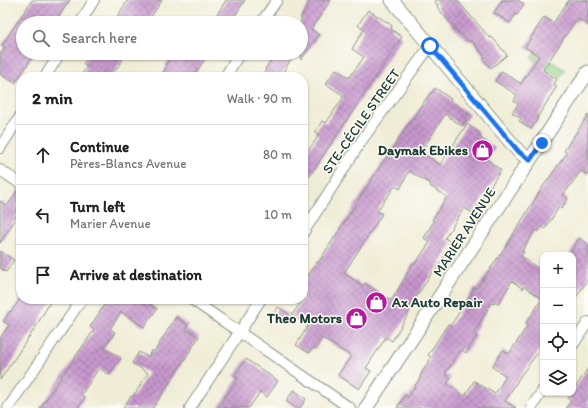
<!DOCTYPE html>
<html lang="en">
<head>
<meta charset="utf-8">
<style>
  :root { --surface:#fff; --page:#f2f2f2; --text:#222; --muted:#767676; --line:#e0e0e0 }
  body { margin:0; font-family:Itim,sans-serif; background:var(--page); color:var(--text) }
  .controls { position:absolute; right:12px; bottom:12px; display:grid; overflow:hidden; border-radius:8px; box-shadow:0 1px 3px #0004 }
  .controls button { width:36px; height:36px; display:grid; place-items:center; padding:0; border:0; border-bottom:1px solid var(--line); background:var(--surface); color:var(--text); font:20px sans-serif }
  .stop { position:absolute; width:12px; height:12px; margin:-9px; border:3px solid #1a73e8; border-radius:50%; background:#fff }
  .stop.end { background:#1a73e8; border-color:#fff; box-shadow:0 1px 4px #0008 }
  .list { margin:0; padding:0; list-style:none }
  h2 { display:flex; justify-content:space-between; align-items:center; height:52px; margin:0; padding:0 16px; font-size:17px }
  h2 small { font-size:13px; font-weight:400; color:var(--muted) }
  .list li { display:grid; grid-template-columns:26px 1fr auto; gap:12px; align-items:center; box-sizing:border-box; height:60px; padding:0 16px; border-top:1px solid var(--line) }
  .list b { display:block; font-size:15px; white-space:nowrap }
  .list p { margin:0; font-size:13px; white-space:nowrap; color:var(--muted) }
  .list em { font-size:13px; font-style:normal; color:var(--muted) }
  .icon { flex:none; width:22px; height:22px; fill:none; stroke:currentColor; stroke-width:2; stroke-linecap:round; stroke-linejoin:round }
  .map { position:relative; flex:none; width:588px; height:408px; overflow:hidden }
  .search { position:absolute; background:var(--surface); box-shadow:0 1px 3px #0004; left:16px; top:16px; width:292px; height:44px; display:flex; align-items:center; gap:10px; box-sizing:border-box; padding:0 14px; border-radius:22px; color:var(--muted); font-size:15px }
  .panel { position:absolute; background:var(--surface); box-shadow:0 1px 3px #0004; left:16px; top:72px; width:292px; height:232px; border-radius:16px }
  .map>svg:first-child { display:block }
</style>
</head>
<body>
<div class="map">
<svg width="588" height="408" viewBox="0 0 588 408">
  <defs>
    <pattern id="building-cross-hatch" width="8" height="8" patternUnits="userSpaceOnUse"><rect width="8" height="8" fill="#c797cd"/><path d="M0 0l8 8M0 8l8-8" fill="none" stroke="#a17ca7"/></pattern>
  </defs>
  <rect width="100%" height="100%" fill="#fdfcf7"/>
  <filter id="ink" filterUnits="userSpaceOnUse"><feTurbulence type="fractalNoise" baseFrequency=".025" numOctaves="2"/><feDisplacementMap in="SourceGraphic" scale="8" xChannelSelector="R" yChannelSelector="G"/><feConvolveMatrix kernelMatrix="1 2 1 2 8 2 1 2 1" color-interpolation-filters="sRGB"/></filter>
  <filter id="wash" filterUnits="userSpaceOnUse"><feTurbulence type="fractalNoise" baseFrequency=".012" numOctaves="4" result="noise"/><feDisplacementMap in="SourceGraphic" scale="16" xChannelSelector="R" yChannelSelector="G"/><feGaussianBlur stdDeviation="0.9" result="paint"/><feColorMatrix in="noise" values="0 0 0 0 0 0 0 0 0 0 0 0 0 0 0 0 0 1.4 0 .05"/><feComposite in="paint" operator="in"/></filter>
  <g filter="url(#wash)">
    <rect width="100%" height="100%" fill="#f0edd7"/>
    <path fill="#9ad88d" stroke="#5c8a60" d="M535,51L565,70L560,77L531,58Z"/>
    <g id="blocks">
      <path fill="url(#building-cross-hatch)" fill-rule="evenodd" d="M32,0H70L54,23H23V53H35L15,83L0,74V55L5,47L2,45Z
        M128,0H162L147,23H113Z
        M226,0H245L230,23H212Z
        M311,0H331L311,29L319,35L301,60V17Z
        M434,0H457L490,38L492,37L507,55L491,68L483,59L485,57L471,40L469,42L461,34L460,35L437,7L438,6Z
        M502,0H518L524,4L517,15L516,14L510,23L494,13Z
        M569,0H588V26L579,19L577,22L575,21L543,70L557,79L554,84L557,86L537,118L538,119L531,129L519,121L521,118L512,113L518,104L514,101L517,95L495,81L502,71L521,84L539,56L525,47L544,17L553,23Z
        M368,10L390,24L392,26L391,29L402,37L303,186V158L319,135L315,132L322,121L326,123L343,98L342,97L343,95L326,84L336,69L349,78L364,57L352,49L364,29L358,25Z
        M90,53H127L111,77H80L87,67L83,64Z
        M174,53L187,61L192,53H209L193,77H160L167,66L165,65Z
        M276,53H295L280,77H261L266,70L265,69Z
        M435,88L451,99L450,100L453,103L469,114L462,126L445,114L421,152L440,165L467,124L480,133L478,136L495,148L487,160L501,170L473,213L464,208L445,238L452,243L435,272L433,271L408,310L410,311L392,341L386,337L366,368L371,371L359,389L338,375L351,356L322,338L315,349L313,348L309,353L296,345L308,326L292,315L303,299V283L317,262L318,263L384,160H385L416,113L431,92L432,93ZM409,171L431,184L430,186L447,197L432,220L434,221L424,238L430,242L417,261L414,264L413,263L392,300H390L365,283L363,286L344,273L382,214L377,211L395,186L400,189Z
        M588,115V175L581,171L563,195L568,199L561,209L559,207L545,229L541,226L538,232L535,230L522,251L524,252L521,256L543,272V346L521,375L505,401L516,408H397L405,395L408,397L421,377L420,376L431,358L428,355L448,324L451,325L475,287L477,288L506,246L540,191L567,153L564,151ZM512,281L523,289L524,286L542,299L526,323L528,324L526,328L509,354L503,350L492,367L506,376L495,394L474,381L465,396L447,384L451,378L445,374L461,349L466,353L477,336L474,333L491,303L494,304L495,302L498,304Z
        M18,190H21V201L15,211L18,213L14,219L15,220L0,243V201L7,206Z
        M579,238L588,244V279L573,302V255H569Z
        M0,251L14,260L6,272L0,268Z
        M20,299H52L35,328L0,380V338L9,325L3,321L10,311L11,312Z
        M108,299H142L157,309L144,327L121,312L110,329L115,332L104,348L121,358L109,375L99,368L81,395L85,397L78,408H40L94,330L90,327Z
        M278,307L289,314L283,323L272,316Z
        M176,317L188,325L186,329L199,337L153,408H123L131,396L133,397L148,373L132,363L139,352L148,357L152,350L154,352Z
        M246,359L278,381L267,397L260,392L249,408H218L238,378L234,376Z
        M588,368V408H566L571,401L568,399Z
        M294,390L306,399L300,408H296L286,401Z"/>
    </g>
  </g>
  <g filter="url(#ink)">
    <use href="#blocks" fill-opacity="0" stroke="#889586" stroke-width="1"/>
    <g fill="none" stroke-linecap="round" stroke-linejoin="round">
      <defs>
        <path id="minor" d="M80,23L94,0
          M261,23L277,0
          M45,77L60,53
          M225,77L240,53
          M0,148L21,115
          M0,170L21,184
          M303,233L362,140L430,46
          M191,299L350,408
          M573,345L588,322
          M8,408L82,299
          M190,408L261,299
          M531,408L543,390"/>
        <path id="tertiary" d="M392,0L519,152L530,160
          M366,408L588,72"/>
      </defs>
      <use href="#minor" stroke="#889586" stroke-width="12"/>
      <use href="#tertiary" stroke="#889586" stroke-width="15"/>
      <use href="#minor" stroke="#fff" stroke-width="10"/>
      <use href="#tertiary" stroke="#fff" stroke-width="13"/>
    </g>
  </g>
  <g fill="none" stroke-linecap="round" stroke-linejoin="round" filter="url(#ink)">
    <path stroke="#1a73e8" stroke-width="5" d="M430,46L519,152L530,160L542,143"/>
  </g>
  <defs>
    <symbol id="shop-disc" viewBox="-11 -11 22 22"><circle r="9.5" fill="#b5179e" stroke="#fdfcf7"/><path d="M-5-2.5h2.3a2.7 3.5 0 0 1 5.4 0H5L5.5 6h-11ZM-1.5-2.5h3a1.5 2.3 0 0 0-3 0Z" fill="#fff"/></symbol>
  </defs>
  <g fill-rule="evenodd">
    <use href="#shop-disc" x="470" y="138" width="25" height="25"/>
    <use href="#shop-disc" x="364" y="290" width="25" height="25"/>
    <use href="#shop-disc" x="344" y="306" width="25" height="25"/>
  </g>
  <g text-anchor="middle" stroke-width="3" stroke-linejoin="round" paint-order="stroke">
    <g font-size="14" fill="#1f3d34" stroke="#fdfcf7">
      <text transform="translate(361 121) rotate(-55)" y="5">STE-CÉCILE STREET</text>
      <text transform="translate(464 232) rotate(-57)" y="5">MARIER AVENUE</text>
    </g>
    <g font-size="14" font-weight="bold" fill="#1f3d34" stroke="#fdfcf7" text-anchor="end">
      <text x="468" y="155">Daymak Ebikes</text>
      <text x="392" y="307" text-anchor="start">Ax Auto Repair</text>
      <text x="342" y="323">Theo Motors</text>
    </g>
  </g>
</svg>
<div class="controls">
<button>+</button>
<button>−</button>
<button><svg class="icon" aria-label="locate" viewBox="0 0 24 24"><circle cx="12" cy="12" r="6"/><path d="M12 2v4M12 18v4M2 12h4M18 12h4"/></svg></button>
<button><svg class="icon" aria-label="layers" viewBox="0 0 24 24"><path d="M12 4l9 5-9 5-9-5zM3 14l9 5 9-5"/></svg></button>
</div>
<div class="stop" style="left:430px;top:46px"></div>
<div class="stop end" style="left:542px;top:143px"></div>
<div class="search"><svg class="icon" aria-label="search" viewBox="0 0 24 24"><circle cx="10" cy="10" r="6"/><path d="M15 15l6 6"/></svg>Search here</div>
<section class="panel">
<h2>2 min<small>Walk · 90 m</small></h2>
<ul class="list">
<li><svg class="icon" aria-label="ahead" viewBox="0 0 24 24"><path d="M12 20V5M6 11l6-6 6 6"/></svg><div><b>Continue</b><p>Pères-Blancs Avenue</p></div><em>80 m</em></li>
<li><svg class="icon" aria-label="left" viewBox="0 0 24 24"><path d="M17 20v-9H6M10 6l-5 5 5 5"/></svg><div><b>Turn left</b><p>Marier Avenue</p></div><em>10 m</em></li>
<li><svg class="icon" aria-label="arrive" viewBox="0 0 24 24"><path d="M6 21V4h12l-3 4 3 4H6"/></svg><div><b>Arrive at destination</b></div></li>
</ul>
</section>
</div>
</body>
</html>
